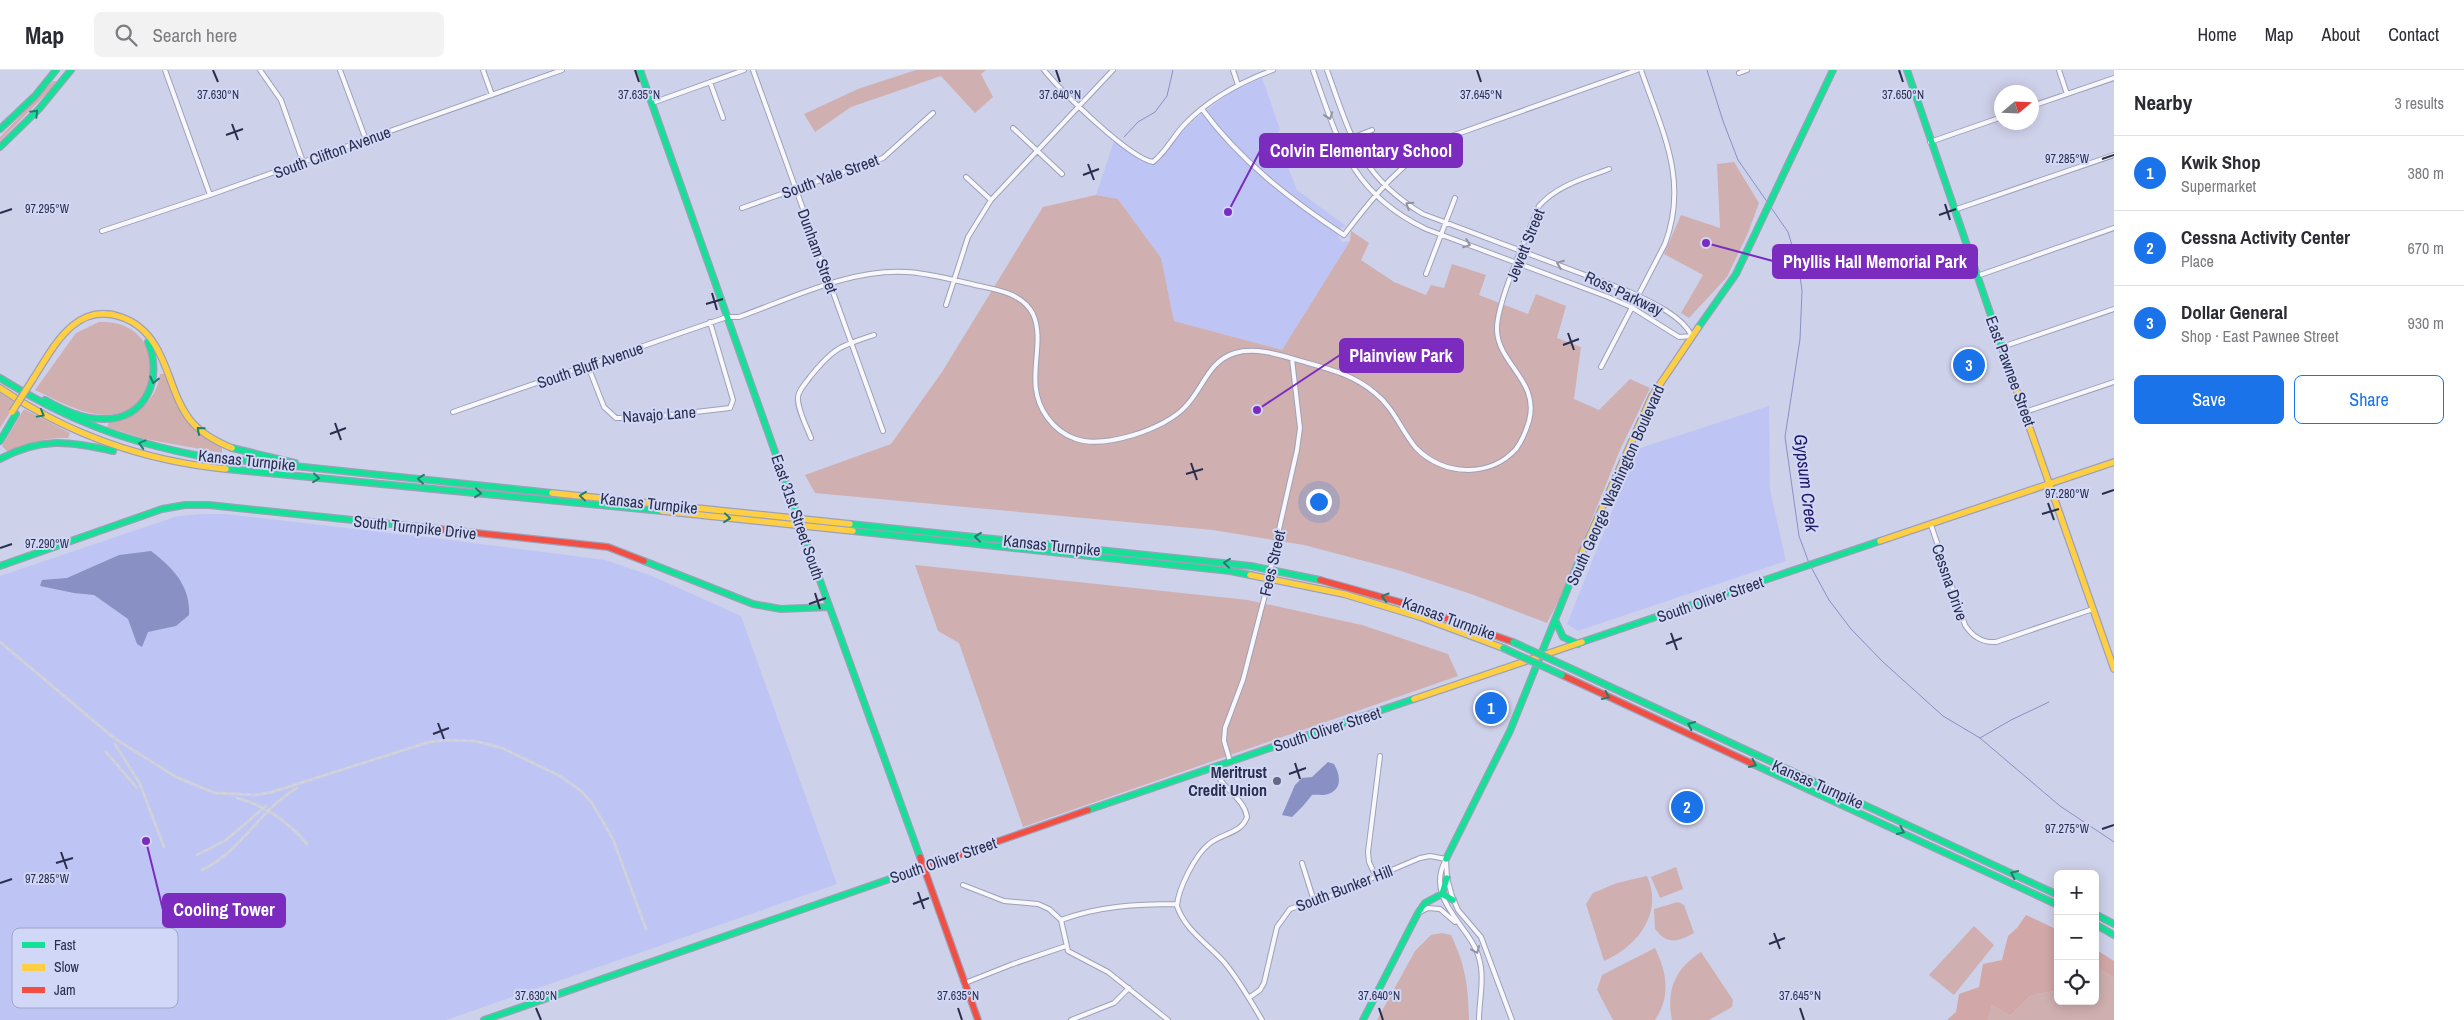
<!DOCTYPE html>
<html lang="en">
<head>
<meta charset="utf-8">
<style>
  :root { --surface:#fff; --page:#f2f2f3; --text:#2b2b33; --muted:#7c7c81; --line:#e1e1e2; --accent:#1a73e8 }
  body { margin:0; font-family:"Archivo Narrow",sans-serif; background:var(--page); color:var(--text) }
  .controls { position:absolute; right:15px; bottom:15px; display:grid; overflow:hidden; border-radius:8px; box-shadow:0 2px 12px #0003 }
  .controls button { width:45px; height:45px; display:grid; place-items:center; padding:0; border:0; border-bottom:1px solid var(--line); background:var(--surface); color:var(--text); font:25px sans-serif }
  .compass { position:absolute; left:1994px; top:15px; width:45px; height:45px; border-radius:50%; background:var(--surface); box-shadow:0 2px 12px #0003; rotate:71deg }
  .you { position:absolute; left:1318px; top:431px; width:18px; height:18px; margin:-12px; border:4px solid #fff; border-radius:50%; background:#1a73e8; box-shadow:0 0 0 8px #1a73e833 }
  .badge { display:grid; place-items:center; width:32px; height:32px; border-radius:50%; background:var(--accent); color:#fff; font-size:16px; font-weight:700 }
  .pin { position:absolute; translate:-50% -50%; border:2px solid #fff; box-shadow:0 1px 5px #0006 }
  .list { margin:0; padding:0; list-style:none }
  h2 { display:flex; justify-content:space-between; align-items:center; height:65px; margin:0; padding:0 20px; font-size:21px }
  h2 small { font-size:16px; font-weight:400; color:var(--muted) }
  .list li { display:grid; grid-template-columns:32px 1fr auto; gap:15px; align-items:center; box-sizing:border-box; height:75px; padding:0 20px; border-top:1px solid var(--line) }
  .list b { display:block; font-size:19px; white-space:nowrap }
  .list p { margin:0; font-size:16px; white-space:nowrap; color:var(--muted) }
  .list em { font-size:16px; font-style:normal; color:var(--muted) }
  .actions { display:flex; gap:10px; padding:15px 20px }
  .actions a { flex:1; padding:11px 0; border:1px solid var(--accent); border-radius:8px; text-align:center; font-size:18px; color:var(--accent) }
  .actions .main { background:var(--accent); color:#fff }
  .icon { flex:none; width:28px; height:28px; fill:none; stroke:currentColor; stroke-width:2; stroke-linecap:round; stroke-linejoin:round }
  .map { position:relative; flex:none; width:2114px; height:950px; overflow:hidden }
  header { display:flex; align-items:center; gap:30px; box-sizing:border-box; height:70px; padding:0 25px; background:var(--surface); border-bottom:1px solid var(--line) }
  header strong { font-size:24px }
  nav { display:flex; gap:28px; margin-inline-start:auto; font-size:18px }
  .search { width:350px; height:45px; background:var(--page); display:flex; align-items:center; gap:12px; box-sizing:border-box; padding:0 18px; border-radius:8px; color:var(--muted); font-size:19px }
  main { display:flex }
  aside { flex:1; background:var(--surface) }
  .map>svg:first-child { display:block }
</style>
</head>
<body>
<header>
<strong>Map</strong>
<div class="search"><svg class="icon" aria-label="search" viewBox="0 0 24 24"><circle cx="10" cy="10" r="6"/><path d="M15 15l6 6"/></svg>Search here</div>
<nav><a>Home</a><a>Map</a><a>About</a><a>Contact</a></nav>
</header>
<main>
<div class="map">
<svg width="2114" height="950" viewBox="0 0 2114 950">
  <rect width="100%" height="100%" fill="#ced1ea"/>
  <path fill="#bec5f5" d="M1262,8L1280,59L1276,67L1297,120L1346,156L1340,159L1337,164L1342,172L1350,171L1282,280L1174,251L1161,188L1118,129L1096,125L1114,71L1150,95L1154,94L1159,92L1180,63L1200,45L1233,21Z
    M1769,336L1770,420L1786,491L1578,561L1567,554L1637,379Z
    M204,444H226L442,469L605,490L652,506L741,546L837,814L446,950H0V506L178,446Z"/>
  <path fill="#d0afb0" d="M916,0H986L981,4L993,27L975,43L941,6L851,37L815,62L804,44L858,19Z
    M53,11H56L54,16L0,71V67Z
    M1734,92L1759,133L1748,163L1727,207L1689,248L1681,243L1703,205L1664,184L1681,145L1720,158L1717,94Z
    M1096,125L1118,129L1161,188L1174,251L1282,280L1350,171L1351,161L1369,173L1361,190L1394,212L1426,225L1431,215L1444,218L1452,194L1486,205L1479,225L1528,244L1536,224L1566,236L1557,268L1581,277L1574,329L1599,340L1630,309L1650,318L1620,380L1559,530L1547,553L1471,524L1398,500L1304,475L1213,460L815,423L805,405L891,374L942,302L1043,137Z
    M99,252C168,248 168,344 107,345C82,345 57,330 35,320L76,263Z
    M160,304H164L178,335L222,378V383L145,369L107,357L109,352C135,346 156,333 160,304Z
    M0,323L16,333L0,358Z
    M24,339L70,363L68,368C45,367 28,373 8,382L2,376Z
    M915,495L1248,530L1362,555L1448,584L1458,606L1023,757L959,573L938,561Z
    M1676,797L1683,819L1660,828L1651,807Z
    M1647,806C1664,843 1637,877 1604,891L1586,834L1593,823L1617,813Z
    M1678,832L1684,835L1694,863C1678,872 1667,875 1655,859L1654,839Z
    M1974,856L1994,875L1954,925L1929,905Z
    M1442,863L1451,865C1466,897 1468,915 1469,950H1377L1415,881L1431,865Z
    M1655,878C1667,903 1671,926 1655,950H1613L1597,920L1602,905Z
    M1701,882L1733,930L1732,937L1709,950H1672C1666,920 1675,899 1701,882Z
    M2095,895L2114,908V950H1988L1992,935L2010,946L2030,926L2058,920V931H2095Z"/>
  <path fill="#d1a8a7" d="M2026,845L2058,860V920L2030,926L2010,946L1992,935L1988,950H1947L1956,942L1959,924L1979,917L1983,894L2002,890L2008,866L2017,858Z
    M2095,879L2114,891V908L2095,895Z"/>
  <path fill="#8990c4" d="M151,481C172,497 191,516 189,545L176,556L148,562L142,577L137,574L128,549L94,525L74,523L40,516L42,510L67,508L119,485Z
    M1328,692L1334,694C1340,704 1343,719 1328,724C1323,726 1317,724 1312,725L1303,736L1292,747L1282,745L1295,715L1302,708L1312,707Z"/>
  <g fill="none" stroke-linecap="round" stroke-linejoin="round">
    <path stroke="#8990c4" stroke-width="1" d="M1707,0L1723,51L1738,90L1768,133
      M1124,67L1138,52L1155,42L1167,26L1173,0
      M1770,136L1788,162L1799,198L1802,221L1800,269L1785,367L1799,466L1809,493
      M1811,497L1829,530L1851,559L1883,592L1943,646L1980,668L2060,736L2114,772
      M1980,668L2011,650L2049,632"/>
    <defs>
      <path id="street" d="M165,0L210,125
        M260,0L281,30L303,92
        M340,0L366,70
        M483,0L492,25
        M753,0L883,361
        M1044,0C1061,21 1129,88 1153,92C1166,82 1174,65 1185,54C1209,29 1241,12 1273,0
        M1233,0L1238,15
        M1313,0C1339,73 1351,123 1426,159L1608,227L1631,237L1679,267L1692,266C1681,244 1647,230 1625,220L1423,144C1360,107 1350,64 1327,0
        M2059,0L2067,24
        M1739,3L1747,0
        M710,12L723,48
        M652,33L744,0
        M2032,36L2114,8
        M1202,39C1240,91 1291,130 1344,165C1373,127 1403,89 1446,68L1637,0
        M1013,58L1062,104
        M1930,72L2002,47
        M1339,73L1372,60
        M966,107L991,130
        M742,138L883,88L933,43
        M1954,140L2114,85
        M102,161L210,125L562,0
        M1426,204L1455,128
        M1977,206L2114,158
        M946,235L968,167L991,130L1113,0
        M2002,277L2114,239
        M588,296L604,337L616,348H644L730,338L733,330L710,252
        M1601,297L1665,174C1689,110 1662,61 1641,0
        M453,342L727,247H739C792,228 849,199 906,202C931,203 956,211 980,216C999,220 1023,224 1033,244C1047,275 1022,313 1047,347C1054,357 1064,365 1076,369C1104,379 1165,359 1185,337C1203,319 1208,291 1235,283C1257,276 1286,287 1308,293C1333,300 1355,306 1375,323C1394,338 1401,360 1416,378C1443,406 1490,408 1516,379C1522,371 1526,361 1529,351C1540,311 1498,294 1497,260C1496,233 1528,164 1539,136C1558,115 1583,109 1609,99
        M2025,342L2114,312
        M811,368C807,357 797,339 798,327C799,319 806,313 810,307C833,278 840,276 874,265
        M1931,455L1965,555C1972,566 1982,573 1996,572L2093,539
        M1273,486L1297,380L1300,358L1292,289
        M1230,691L1224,671L1225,658L1243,610L1266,521
        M1213,697C1222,720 1244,727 1247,747C1241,764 1222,763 1209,774C1195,785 1178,819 1177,836C1185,860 1208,874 1224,892C1239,910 1250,930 1262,950
        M1446,789L1447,808L1452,826L1458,840L1481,867L1512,950
        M1445,791C1425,831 1470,855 1479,888C1485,908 1479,930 1479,950
        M1302,793L1314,831
        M1376,807L1369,792L1368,782L1380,686
        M963,815L1004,831L1038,834L1049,839L1061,850L1068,881L1108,902L1168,950
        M1420,842L1428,838L1440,839L1455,852
        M1061,850C1099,836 1137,834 1177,834
        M965,913L1013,894L1066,876
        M1250,927L1260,920L1264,913L1277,857L1290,839L1330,826L1420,788L1430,786L1446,789
        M1071,950L1114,933L1129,918"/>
      <path id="fast" d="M640,0L793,433
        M1907,0L2013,310
        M0,59L35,26L56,0
        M0,77L39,39L71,0
        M1698,258L1736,204L1833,0
        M0,308C67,350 123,371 200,386L552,423
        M45,330C63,340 82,349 103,349C147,350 163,307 148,272
        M0,371L16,344
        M232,378L295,393
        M0,389C41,367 69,371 113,381
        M226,399L662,441
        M850,454L1251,496L1320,510
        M853,461L1230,501L1250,505
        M805,469L920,787
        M644,491L753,534L781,539L829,537
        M0,496L162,439L185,435H209L439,459
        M1555,550L1563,567L1578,574
        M1582,572L1880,471
        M1572,599L2058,825
        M1753,694L2058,835
        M1088,740L1414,629
        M1446,789L1510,661L1582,483
        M1442,824L1453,830
        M2095,844L2114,854
        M2095,854L2114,865
        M484,950L930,795
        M1363,950L1418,843L1425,833L1442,824L1447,808"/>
      <path id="slow" d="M33,309C53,278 75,231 121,247C136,252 147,262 155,275C170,299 173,329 191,351C202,364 217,372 232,378
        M2013,310L2114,599
        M0,318C68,364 145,391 226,399
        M552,423L850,454
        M662,441L853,461
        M1880,471L2114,392
        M1582,483L1652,326L1698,258
        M1250,505L1344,524L1420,547L1503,578
        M1414,629L1582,572"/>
      <path id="jam" d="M439,459L608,477L644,491
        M1320,510L1403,533L1513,572
        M1562,605L1753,694
        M920,787L978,950
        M930,795L1088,740"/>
    </defs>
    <use href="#street" stroke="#9da0b8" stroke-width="6"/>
    <use href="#fast" stroke="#9da0b8" stroke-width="8"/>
    <use href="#slow" stroke="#9da0b8" stroke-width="8"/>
    <use href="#jam" stroke="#9da0b8" stroke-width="8"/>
    <use href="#street" stroke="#f8f8fc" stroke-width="4"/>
    <use href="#fast" stroke="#16e098" stroke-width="5.5"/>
    <use href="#slow" stroke="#ffcf43" stroke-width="5.5"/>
    <use href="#jam" stroke="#f24e42" stroke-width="5.5"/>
    <defs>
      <path id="rail" d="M0,572L114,668L176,707L215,723L256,725L272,722L429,672L445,670L475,671L502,678L560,706L581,721L592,733L613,769L646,859
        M115,674L140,714L164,777
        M106,682L137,718
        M237,728C264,735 289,752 307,774
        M197,785L226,770L266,736
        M202,800C243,780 259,740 297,718"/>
    </defs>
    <use href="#rail" stroke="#cecfd7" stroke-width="3"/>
    <use href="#rail" stroke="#d1d7f6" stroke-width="1" stroke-dasharray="4" stroke-linecap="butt"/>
    <defs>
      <path id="street-bridge" d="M1266,521L1273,486"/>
      <path id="fast-bridge" d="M793,433L805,469
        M1513,572L1572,599
        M1503,578L1562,605"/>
      <path id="slow-bridge" d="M12,342L33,309"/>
    </defs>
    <use href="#street-bridge" stroke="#9da0b8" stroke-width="6" stroke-linecap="butt"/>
    <use href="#fast-bridge" stroke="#9da0b8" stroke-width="8" stroke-linecap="butt"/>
    <use href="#slow-bridge" stroke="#9da0b8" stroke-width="8" stroke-linecap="butt"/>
    <use href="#street-bridge" stroke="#f8f8fc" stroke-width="4"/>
    <use href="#fast-bridge" stroke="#16e098" stroke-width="5.5"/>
    <use href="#slow-bridge" stroke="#ffcf43" stroke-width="5.5"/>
  </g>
  <defs><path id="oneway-chevron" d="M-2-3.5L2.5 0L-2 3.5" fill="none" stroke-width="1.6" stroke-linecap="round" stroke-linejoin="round" transform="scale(1.25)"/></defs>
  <g stroke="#217e6e">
    <use href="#oneway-chevron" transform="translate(35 43) rotate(-45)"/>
    <use href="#oneway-chevron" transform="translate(154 310) rotate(104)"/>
    <use href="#oneway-chevron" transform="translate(41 344) rotate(29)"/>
    <use href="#oneway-chevron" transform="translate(200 360) rotate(-139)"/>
    <use href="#oneway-chevron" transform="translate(142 374) rotate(-165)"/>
    <use href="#oneway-chevron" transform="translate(316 408) rotate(6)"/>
    <use href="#oneway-chevron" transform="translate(421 409) rotate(-174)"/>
    <use href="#oneway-chevron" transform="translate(478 423) rotate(6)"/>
    <use href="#oneway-chevron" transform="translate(583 426) rotate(-174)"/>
    <use href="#oneway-chevron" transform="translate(727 448) rotate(6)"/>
    <use href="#oneway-chevron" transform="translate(978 467) rotate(-174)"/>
    <use href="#oneway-chevron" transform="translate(1227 493) rotate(-174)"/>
    <use href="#oneway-chevron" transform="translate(1385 527) rotate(-164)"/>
    <use href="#oneway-chevron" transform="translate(1606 626) rotate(25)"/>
    <use href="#oneway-chevron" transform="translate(1691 655) rotate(-155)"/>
    <use href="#oneway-chevron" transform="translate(1753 694) rotate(25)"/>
    <use href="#oneway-chevron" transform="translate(1901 761) rotate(24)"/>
    <use href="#oneway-chevron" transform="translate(2014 804) rotate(-155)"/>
  </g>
  <g stroke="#9193a4">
    <use href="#oneway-chevron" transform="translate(1329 46) rotate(70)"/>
    <use href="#oneway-chevron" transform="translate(1409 135) rotate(-147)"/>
    <use href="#oneway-chevron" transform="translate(1467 174) rotate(21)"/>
    <use href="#oneway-chevron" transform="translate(1560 194) rotate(-159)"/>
    <use href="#oneway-chevron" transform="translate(1476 880) rotate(67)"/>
  </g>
  <path fill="none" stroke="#2a2e4c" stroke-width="2" d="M213,0L218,12M635,0L639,12M1056,0L1060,12M1477,0L1481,12M1899,0L1903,12M232,54L238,70M226,65L243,59M2102,89L2114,85M1088,94L1094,110M1083,105L1099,99M1945,134L1950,150M0,143L12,139M1939,145L1956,139M712,223L717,240M706,234L723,229M1568,263L1574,280M1563,275L1579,269M335,353L341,370M330,364L346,358M1191,393L1197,410M1186,404L1203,399M2102,424L2114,420M2048,433L2054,450M2042,444L2059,439M0,478L12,474M815,523L820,539M809,534L826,528M1671,563L1677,580M1666,574L1682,568M438,653L444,669M433,664L449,658M1295,693L1300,709M1289,704L1306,698M2102,759L2114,755M61,782L67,799M56,793L73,788M0,813L12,809M918,822L924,839M913,834L929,828M1774,863L1780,879M1769,874L1785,868M536,938L541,950M958,938L962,950M1379,938L1383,950M1800,938L1804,950"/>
  <circle fill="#636783" stroke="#d1d7f6" stroke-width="2" cx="1277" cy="711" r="5"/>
  <g text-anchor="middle" stroke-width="4" stroke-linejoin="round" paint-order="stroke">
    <g font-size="16" fill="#2a2e4c" stroke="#d1d7f6">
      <text transform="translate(332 82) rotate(-20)" y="6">South Clifton Avenue</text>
      <text transform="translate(830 106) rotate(-20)" y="6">South Yale Street</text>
      <text transform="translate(1525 175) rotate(-68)" y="6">Jewett Street</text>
      <text transform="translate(818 181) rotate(70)" y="6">Dunham Street</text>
      <text transform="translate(1624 223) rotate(25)" y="6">Ross Parkway</text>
      <text transform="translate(590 295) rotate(-19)" y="6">South Bluff Avenue</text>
      <text transform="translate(2011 301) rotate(70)" y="6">East Pawnee Street</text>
      <text transform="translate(659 344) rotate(-4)" y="6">Navajo Lane</text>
      <text transform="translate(247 390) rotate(6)" y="6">Kansas Turnpike</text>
      <text transform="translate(1615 415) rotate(-66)" y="6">South George Washington Boulevard</text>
      <text transform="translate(649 433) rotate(6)" y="6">Kansas Turnpike</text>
      <text transform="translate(798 447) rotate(71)" y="6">East 31st Street South</text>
      <text transform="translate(415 457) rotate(6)" y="6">South Turnpike Drive</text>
      <text transform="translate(1052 475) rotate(6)" y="6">Kansas Turnpike</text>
      <text transform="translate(1272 493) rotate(-77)" y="6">Fees Street</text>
      <text transform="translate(1950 512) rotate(71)" y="6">Cessna Drive</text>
      <text transform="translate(1710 529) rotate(-19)" y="6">South Oliver Street</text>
      <text transform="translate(1449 548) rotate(20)" y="6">Kansas Turnpike</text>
      <text transform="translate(1327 659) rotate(-18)" y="6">South Oliver Street</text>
      <text transform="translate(1818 714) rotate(24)" y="6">Kansas Turnpike</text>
      <text transform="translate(943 790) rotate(-19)" y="6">South Oliver Street</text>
      <text transform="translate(1344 818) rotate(-21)" y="6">South Bunker Hill</text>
    </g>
    <g font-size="16" font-weight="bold" fill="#2a2e4c" stroke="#d1d7f6" text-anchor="end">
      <text x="1267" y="708">Meritrust<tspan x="1267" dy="18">Credit Union</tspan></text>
    </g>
    <g font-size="18" font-style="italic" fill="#1f1966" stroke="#d1d7f6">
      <text transform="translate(1806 413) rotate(83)" y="6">Gypsum Creek</text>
    </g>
  </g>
  <rect x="12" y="858" width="166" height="80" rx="8" fill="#d1d7f6" stroke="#9fa4c3" stroke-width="1"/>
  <rect x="22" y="872" width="23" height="6" fill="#16e098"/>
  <rect x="22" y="894" width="23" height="7" fill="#ffcf43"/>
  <rect x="22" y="917" width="23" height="6" fill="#f24e42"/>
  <g font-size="14" fill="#2a2e4c">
    <text x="54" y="880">Fast</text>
    <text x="54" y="902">Slow</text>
    <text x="54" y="925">Jam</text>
  </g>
  <g font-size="12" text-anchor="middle" fill="#2a2e4c" stroke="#d1d7f6" stroke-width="4" stroke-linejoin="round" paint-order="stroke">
    <text x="218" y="29">37.630°N</text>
    <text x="639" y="29">37.635°N</text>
    <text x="1481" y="29">37.645°N</text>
    <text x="1903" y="29">37.650°N</text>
    <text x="1060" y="29">37.640°N</text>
    <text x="2067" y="93">97.285°W</text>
    <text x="47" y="143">97.295°W</text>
    <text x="2067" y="428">97.280°W</text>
    <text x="47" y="478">97.290°W</text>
    <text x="2067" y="763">97.275°W</text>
    <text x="47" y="813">97.285°W</text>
    <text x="536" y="930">37.630°N</text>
    <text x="958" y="930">37.635°N</text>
    <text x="1379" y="930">37.640°N</text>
    <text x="1800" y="930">37.645°N</text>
  </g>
  <path fill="none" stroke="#7b2cbf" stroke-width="2" d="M1228 142L1260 81M1706 173L1773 191M1257 340L1340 285M146 771L163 840"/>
  <g fill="#7b2cbf" stroke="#d1d7f6" stroke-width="2">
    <circle cx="1228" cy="142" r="5"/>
    <circle cx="1706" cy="173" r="5"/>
    <circle cx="1257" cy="340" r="5"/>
    <circle cx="146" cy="771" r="5"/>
  </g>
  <g fill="#7b2cbf" stroke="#7b2cbf" stroke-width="2">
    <rect x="1260" y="64" width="202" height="33" rx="5"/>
    <rect x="1773" y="175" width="204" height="33" rx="5"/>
    <rect x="1340" y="269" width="123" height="33" rx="5"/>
    <rect x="163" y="824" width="122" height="33" rx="5"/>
  </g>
  <g font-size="18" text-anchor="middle" font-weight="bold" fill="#fff">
    <text x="1361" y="87">Colvin Elementary School</text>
    <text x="1875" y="198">Phyllis Hall Memorial Park</text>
    <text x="1401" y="292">Plainview Park</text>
    <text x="224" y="846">Cooling Tower</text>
  </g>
</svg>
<div class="controls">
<button>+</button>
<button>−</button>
<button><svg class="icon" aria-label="locate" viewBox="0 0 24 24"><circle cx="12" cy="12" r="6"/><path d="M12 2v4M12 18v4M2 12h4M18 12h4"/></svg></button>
</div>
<svg class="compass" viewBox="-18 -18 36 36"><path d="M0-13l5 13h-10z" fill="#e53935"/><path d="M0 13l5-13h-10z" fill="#7c7c81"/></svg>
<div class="you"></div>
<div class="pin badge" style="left:1491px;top:638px">1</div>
<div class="pin badge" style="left:1687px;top:737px">2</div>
<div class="pin badge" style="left:1969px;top:295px">3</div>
</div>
<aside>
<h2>Nearby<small>3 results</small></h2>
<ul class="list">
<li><span class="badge">1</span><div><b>Kwik Shop</b><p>Supermarket</p></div><em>380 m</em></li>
<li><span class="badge">2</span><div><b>Cessna Activity Center</b><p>Place</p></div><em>670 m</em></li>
<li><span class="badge">3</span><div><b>Dollar General</b><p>Shop · East Pawnee Street</p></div><em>930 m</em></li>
</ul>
<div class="actions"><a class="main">Save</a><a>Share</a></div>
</aside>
</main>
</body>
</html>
